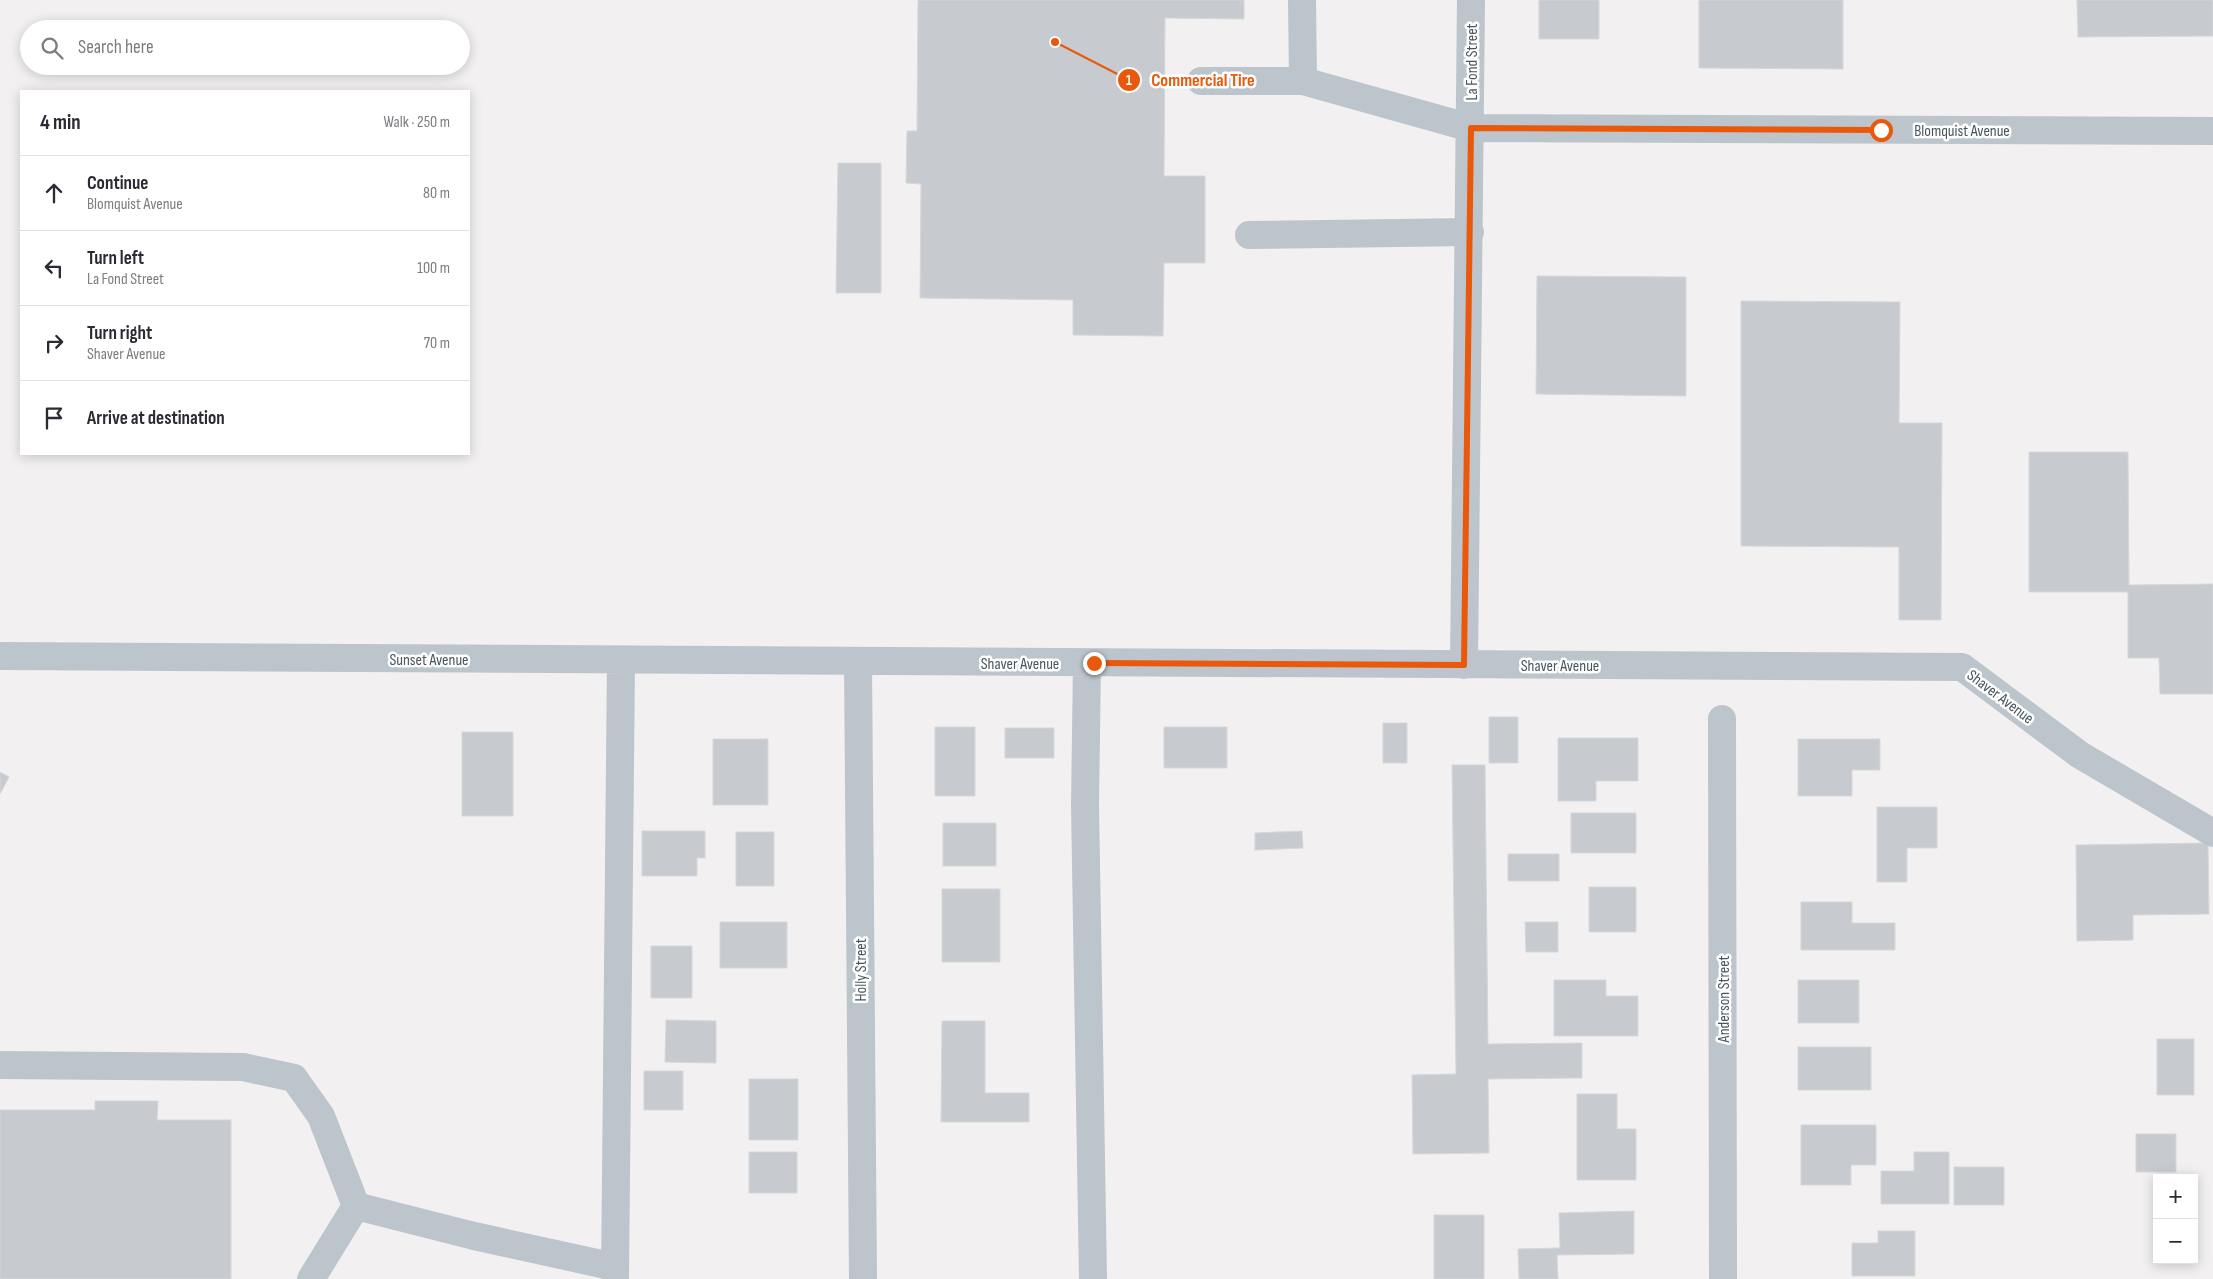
<!DOCTYPE html>
<html lang="en">
<head>
<meta charset="utf-8">
<style>
  :root { --surface:#fff; --page:#f7f7f7; --text:#2b2b33; --muted:#7c7c81; --line:#e1e1e2 }
  body { margin:0; font-family:"Sofia Sans Condensed",sans-serif; background:var(--page); color:var(--text) }
  .controls { position:absolute; right:15px; bottom:15px; display:grid; overflow:hidden; border-radius:0px; box-shadow:0 2px 12px #0003 }
  .controls button { width:45px; height:45px; display:grid; place-items:center; padding:0; border:0; border-bottom:1px solid var(--line); background:var(--surface); color:var(--text); font:25px sans-serif }
  .stop { position:absolute; width:15px; height:15px; margin:-11px; border:4px solid #ea580c; border-radius:50%; background:#fff }
  .stop.end { background:#ea580c; border-color:#fff; box-shadow:0 1px 5px #0008 }
  .list { margin:0; padding:0; list-style:none }
  h2 { display:flex; justify-content:space-between; align-items:center; height:65px; margin:0; padding:0 20px; font-size:21px }
  h2 small { font-size:16px; font-weight:400; color:var(--muted) }
  .list li { display:grid; grid-template-columns:32px 1fr auto; gap:15px; align-items:center; box-sizing:border-box; height:75px; padding:0 20px; border-top:1px solid var(--line) }
  .list b { display:block; font-size:19px; white-space:nowrap }
  .list p { margin:0; font-size:16px; white-space:nowrap; color:var(--muted) }
  .list em { font-size:16px; font-style:normal; color:var(--muted) }
  .icon { flex:none; width:28px; height:28px; fill:none; stroke:currentColor; stroke-width:2; stroke-linecap:round; stroke-linejoin:round }
  .map { position:relative; flex:none; width:2213px; height:1279px; overflow:hidden }
  .search { position:absolute; background:var(--surface); box-shadow:0 2px 12px #0003; left:20px; top:20px; width:450px; height:55px; display:flex; align-items:center; gap:12px; box-sizing:border-box; padding:0 18px; border-radius:28px; color:var(--muted); font-size:19px }
  .panel { position:absolute; background:var(--surface); box-shadow:0 2px 12px #0003; left:20px; top:90px; width:450px; height:365px; border-radius:0px }
  .map>svg:first-child { display:block }
</style>
</head>
<body>
<div class="map">
<svg width="2213" height="1279" viewBox="0 0 2213 1279">
  <rect width="100%" height="100%" fill="#f2f0f0"/>
  <path fill="#c7cbcf" stroke="#d4d7db" d="M918,0H1244V19L1165,18L1164,176H1205V263H1164L1163,336L1073,335V300L920,298L921,184L906,183L907,131H917Z
    M1539,0H1599V39H1539Z
    M1699,0H1843V69L1699,68Z
    M2077,0H2213V36L2078,37Z
    M838,163H881V293H836Z
    M1537,276L1686,277V396L1536,394Z
    M1741,301L1900,302L1899,423H1942L1941,620H1899V547L1741,546Z
    M2029,452H2128L2129,585L2213,584V694H2160L2159,658H2128V592H2029Z
    M1489,717H1518V763H1489Z
    M1383,723H1407V763H1383Z
    M935,727H975V796H935Z
    M1164,727H1227V768H1164Z
    M1005,728H1054V758H1005Z
    M462,732H513V816H462Z
    M1558,738H1638V781H1596V801H1558Z
    M713,739H768V805H713Z
    M1798,739H1880V770H1852V796H1798Z
    M1452,765H1485L1488,1044L1582,1043V1078L1488,1079L1489,1153L1413,1154L1412,1075L1456,1074Z
    M0,772L9,777L0,794Z
    M1877,807H1937V848H1907V882H1877Z
    M1571,813H1636V853H1571Z
    M943,823H996V866H943Z
    M642,831H705V858H697V876H642Z
    M1302,831L1303,848L1255,850V833Z
    M736,832H774V886H736Z
    M2208,843L2209,914L2133,915V940L2077,941L2076,845Z
    M1508,854H1559V881H1508Z
    M1589,887H1636V932H1589Z
    M942,889H1000V962H942Z
    M1801,902H1852V923H1895V950H1801Z
    M720,922H787V968H720Z
    M1525,922H1558V952H1526Z
    M651,946H692V998H651Z
    M1554,980H1606V996H1638V1036H1554Z
    M1798,980H1859V1023H1798Z
    M666,1020L716,1021V1063L665,1062Z
    M942,1021H985V1093H1029V1122H941Z
    M2157,1039H2194V1095H2157Z
    M1798,1047H1871V1090H1798Z
    M644,1071H683V1110H644Z
    M749,1079H798V1140H749Z
    M1577,1094H1617V1129H1636V1180H1577Z
    M95,1101H158L157,1120H231V1279H0V1110H95Z
    M1801,1125H1876V1165H1851V1185H1801Z
    M2136,1134H2176V1172H2136Z
    M749,1152H797V1193H749Z
    M1914,1152H1949V1204H1881V1171H1914Z
    M1954,1167H2004V1205H1954Z
    M1634,1211V1254L1557,1255L1558,1279H1519L1518,1249L1560,1248L1559,1213Z
    M1434,1215H1484V1279H1434Z
    M1878,1231H1915V1276H1852V1243H1878Z"/>
  <g fill="none" stroke-linecap="round" stroke-linejoin="round">
    <path stroke="#bcc5cc" stroke-width="28" d="M1201,81H1303L1302,0
      M1303,81L1471,128L2213,131
      M1249,235L1470,232
      M0,656L1962,667L2080,755L2213,833
      M858,662L863,1279
      M1087,663L1085,805L1093,1279
      M1464,665L1471,0
      M1722,719L1723,1279
      M0,1065L243,1067L294,1078L321,1116L356,1206L474,1236L615,1267
      M311,1279L356,1206
      M615,1279L621,660"/>
  </g>
  <g fill="none" stroke-linecap="round" stroke-linejoin="round">
    <path stroke="#ea580c" stroke-width="6" d="M1094,663L1464,665L1471,128L1881,130"/>
  </g>
  <g text-anchor="middle" stroke-width="5" stroke-linejoin="round" paint-order="stroke">
    <g font-size="16" fill="#48555d" stroke="#fff">
      <text transform="translate(1471 62) rotate(-90)" y="6">La Fond Street</text>
      <text x="1962" y="136">Blomquist Avenue</text>
      <text x="429" y="665">Sunset Avenue</text>
      <text x="1020" y="669">Shaver Avenue</text>
      <text x="1560" y="671">Shaver Avenue</text>
      <text transform="translate(2001 696) rotate(37)" y="6">Shaver Avenue</text>
      <text transform="translate(860 970) rotate(-90)" y="6">Holly Street</text>
      <text transform="translate(1723 999) rotate(-90)" y="6">Anderson Street</text>
    </g>
  </g>
  <path fill="none" stroke="#e8590c" stroke-width="2" d="M1055 42L1129 80"/>
  <g fill="#e8590c" stroke="#fff" stroke-width="2">
    <circle cx="1055" cy="42" r="5"/>
    <circle cx="1129" cy="80" r="12"/>
  </g>
  <g font-size="15" text-anchor="middle" font-weight="bold" fill="#fff">
    <text x="1129" y="85">1</text>
  </g>
  <g font-size="18" text-anchor="middle" font-weight="bold" fill="#e8590c" stroke="#fff" stroke-width="5" stroke-linejoin="round" paint-order="stroke">
    <text x="1203" y="86">Commercial Tire</text>
  </g>
</svg>
<div class="controls">
<button>+</button>
<button>−</button>
</div>
<div class="stop" style="left:1881px;top:130px"></div>
<div class="stop end" style="left:1094px;top:663px"></div>
<div class="search"><svg class="icon" aria-label="search" viewBox="0 0 24 24"><circle cx="10" cy="10" r="6"/><path d="M15 15l6 6"/></svg>Search here</div>
<section class="panel">
<h2>4 min<small>Walk · 250 m</small></h2>
<ul class="list">
<li><svg class="icon" aria-label="ahead" viewBox="0 0 24 24"><path d="M12 20V5M6 11l6-6 6 6"/></svg><div><b>Continue</b><p>Blomquist Avenue</p></div><em>80 m</em></li>
<li><svg class="icon" aria-label="left" viewBox="0 0 24 24"><path d="M17 20v-9H6M10 6l-5 5 5 5"/></svg><div><b>Turn left</b><p>La Fond Street</p></div><em>100 m</em></li>
<li><svg class="icon" aria-label="right" viewBox="0 0 24 24"><path d="M7 20v-9h11M14 6l5 5-5 5"/></svg><div><b>Turn right</b><p>Shaver Avenue</p></div><em>70 m</em></li>
<li><svg class="icon" aria-label="arrive" viewBox="0 0 24 24"><path d="M6 21V4h12l-3 4 3 4H6"/></svg><div><b>Arrive at destination</b></div></li>
</ul>
</section>
</div>
</body>
</html>
